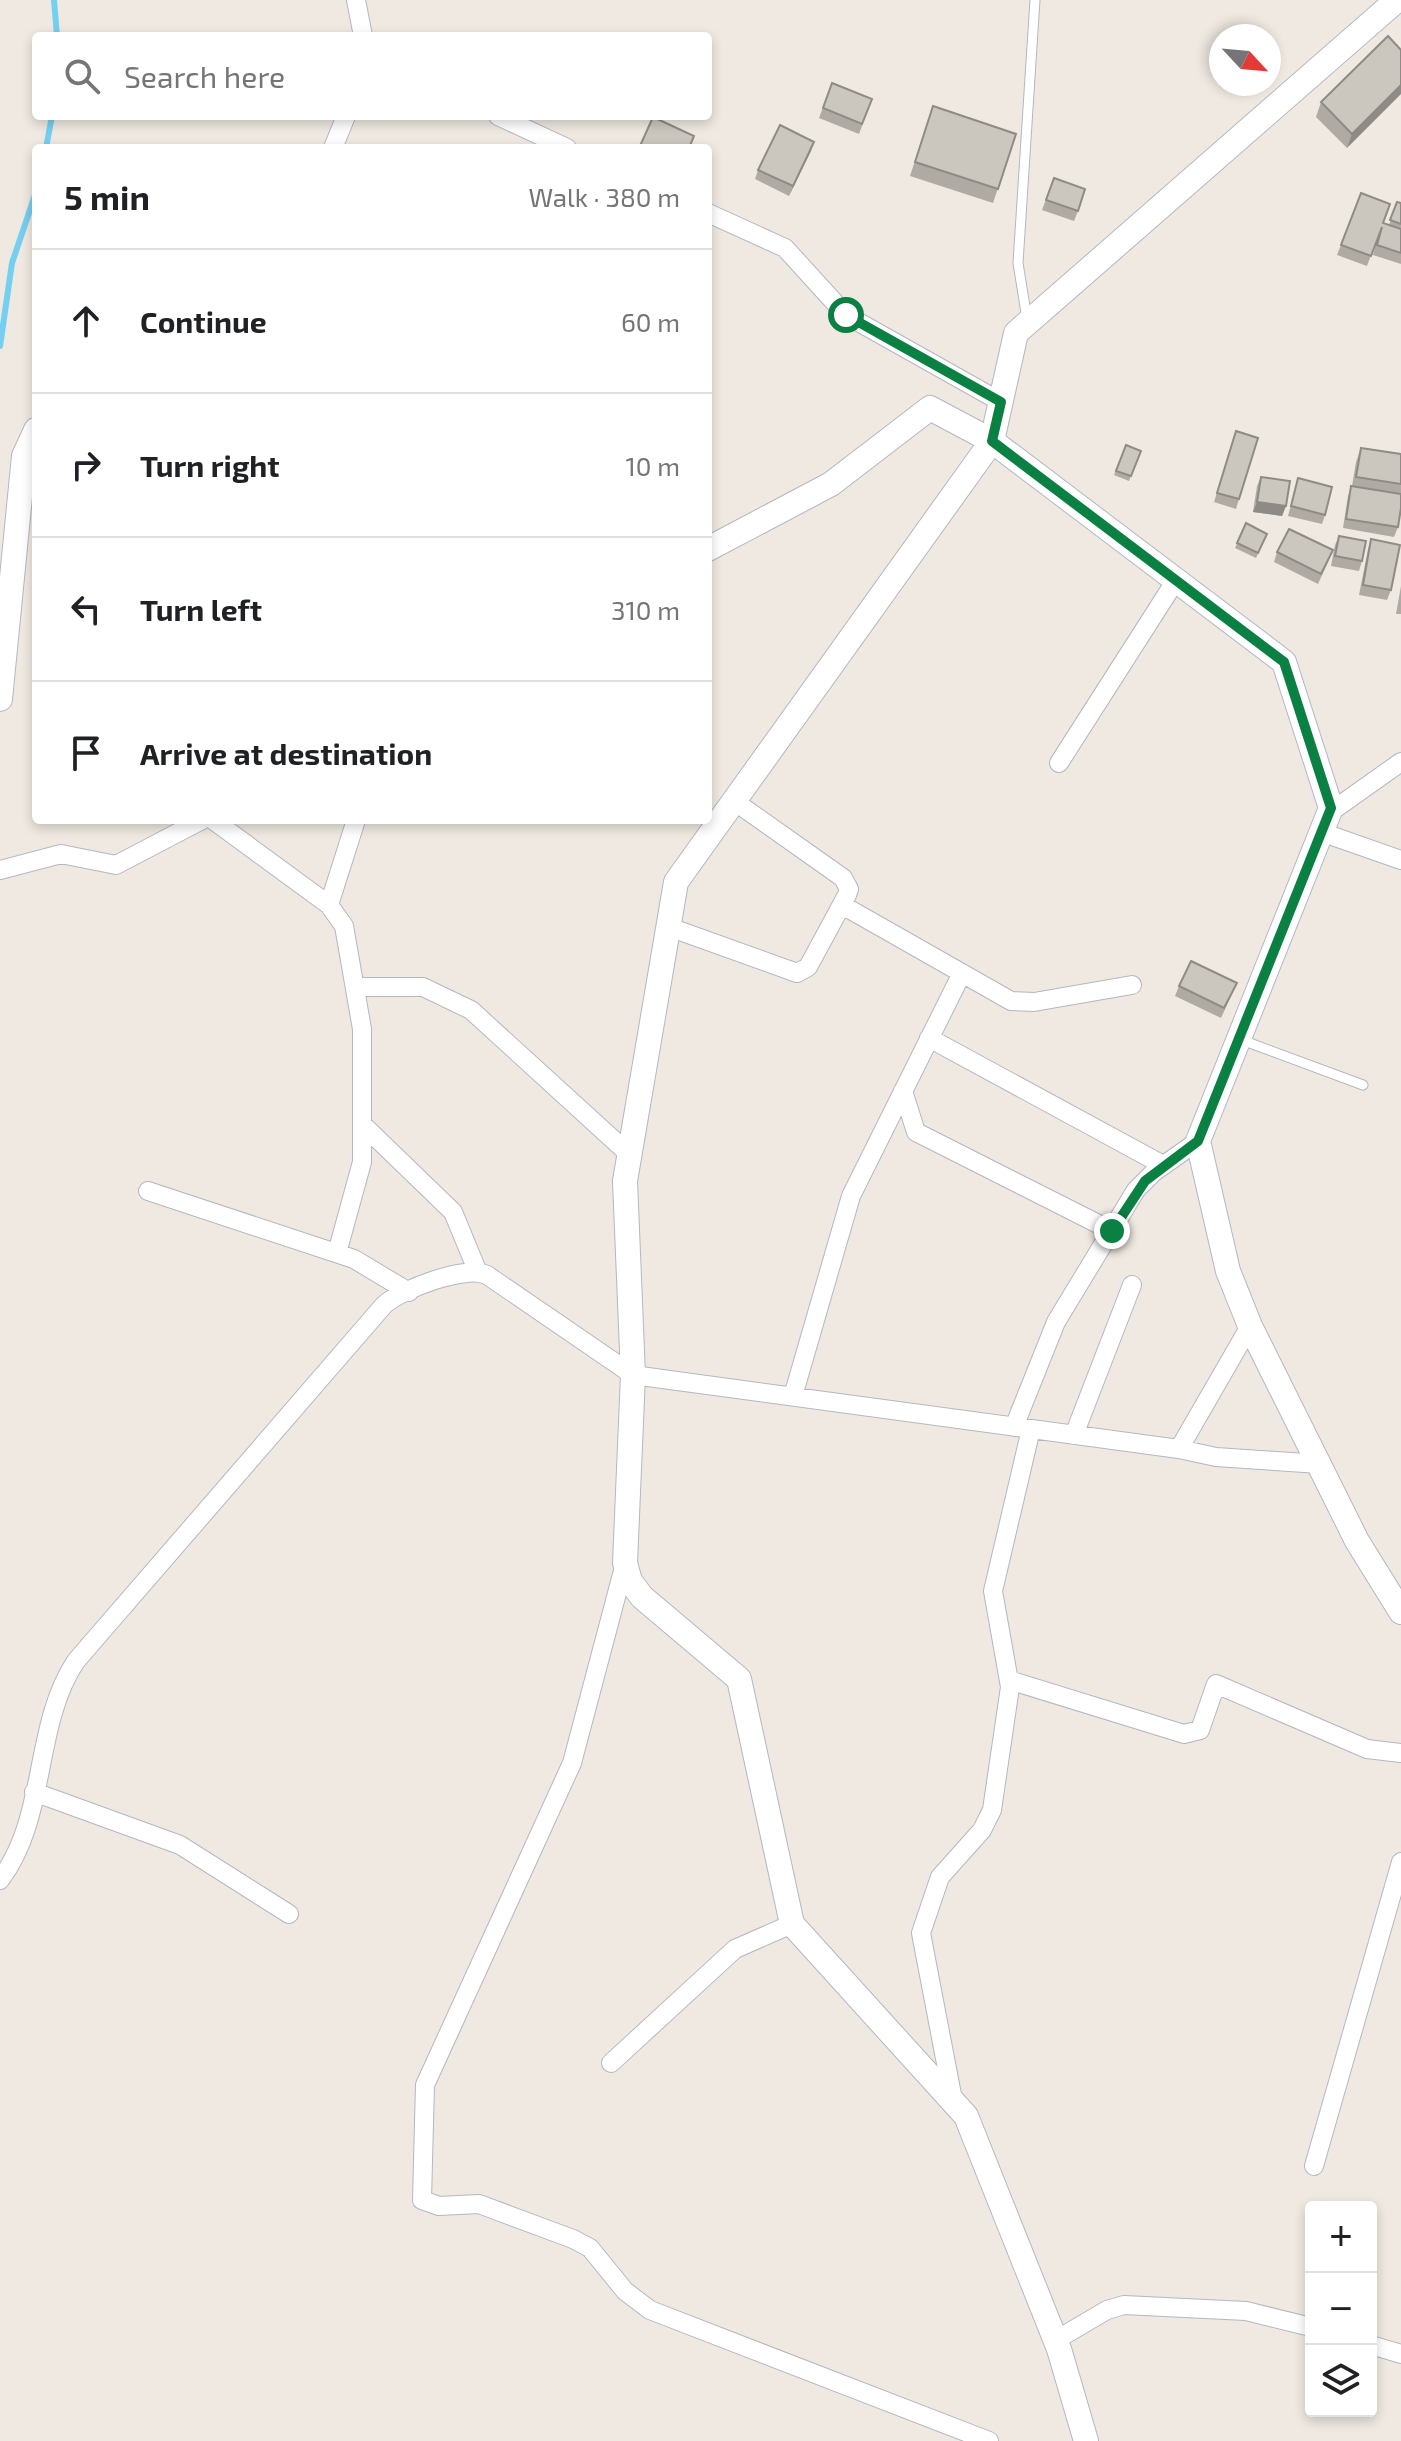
<!DOCTYPE html>
<html lang="en">
<head>
<meta charset="utf-8">
<style>
  :root { --surface:#fff; --page:#f2f2f2; --text:#202124; --muted:#757577; --line:#e0e0e0 }
  body { margin:0; font-family:"Exo 2",sans-serif; background:var(--page); color:var(--text) }
  .controls { position:absolute; right:24px; bottom:24px; display:grid; overflow:hidden; border-radius:8px; box-shadow:0 4px 12px #0003 }
  .controls button { width:72px; height:72px; display:grid; place-items:center; padding:0; border:0; border-bottom:2px solid var(--line); background:var(--surface); color:var(--text); font:40px sans-serif }
  .compass { position:absolute; left:1209px; top:24px; width:72px; height:72px; border-radius:50%; background:var(--surface); box-shadow:0 4px 12px #0003; rotate:116deg }
  .stop { position:absolute; width:24px; height:24px; margin:-18px; border:6px solid #0b8043; border-radius:50%; background:#fff }
  .stop.end { background:#0b8043; border-color:#fff; box-shadow:0 2px 8px #0008 }
  .list { margin:0; padding:0; list-style:none }
  h2 { display:flex; justify-content:space-between; align-items:center; height:104px; margin:0; padding:0 32px; font-size:34px }
  h2 small { font-size:26px; font-weight:400; color:var(--muted) }
  .list li { display:grid; grid-template-columns:52px 1fr auto; gap:24px; align-items:center; box-sizing:border-box; height:144px; padding:0 32px; border-top:2px solid var(--line) }
  .list b { display:block; font-size:30px; white-space:nowrap }
  .list em { font-size:26px; font-style:normal; color:var(--muted) }
  .icon { flex:none; width:44px; height:44px; fill:none; stroke:currentColor; stroke-width:2; stroke-linecap:round; stroke-linejoin:round }
  .map { position:relative; flex:none; width:1401px; height:2441px; overflow:hidden }
  .search { position:absolute; background:var(--surface); box-shadow:0 4px 12px #0003; left:32px; top:32px; width:680px; height:88px; display:flex; align-items:center; gap:20px; box-sizing:border-box; padding:0 28px; border-radius:8px; color:var(--muted); font-size:30px }
  .panel { position:absolute; background:var(--surface); box-shadow:0 4px 12px #0003; left:32px; top:144px; width:680px; height:680px; border-radius:8px }
  .map>svg:first-child { display:block }
</style>
</head>
<body>
<div class="map">
<svg width="1401" height="2441" viewBox="0 0 1401 2441">
  <rect width="100%" height="100%" fill="#efe9e1"/>
  <g fill="none" stroke-linecap="round" stroke-linejoin="round">
    <path stroke="#75cff0" stroke-width="6" d="M54,0L57,36
      M46,148L52,116
      M0,346L12,263L36,192"/>
    <defs>
      <path id="lane" d="M1027,319L1018,263L1035,0
        M1239,1039L1363,1085"/>
      <path id="street" d="M356,0L363,36
        M498,116L567,148
        M333,148L346,116
        M708,213L785,248L846,315L1001,402
        M1059,763L1176,580
        M1329,813L1401,762
        M213,820L329,905L344,926L362,1029V1162L337,1253
        M1321,832L1401,860
        M0,870L61,854L116,865L202,820
        M329,905L356,820
        M842,905L1011,1001L1034,1002L1132,985
        M669,927L797,973L808,967L847,895L849,889L843,878L734,801
        M355,987H423L471,1010L630,1155
        M929,1038L1163,1165
        M903,1091L916,1132L1112,1231
        M362,1124L453,1212L477,1270
        M148,1191L354,1259L409,1292
        M793,1396L851,1196L962,973
        M1014,1427L1056,1322L1136,1190L1154,1172L1198,1141
        M1074,1435L1132,1285
        M1179,1449L1250,1326
        M625,1563L572,1763L425,2085L422,2200L439,2206L479,2204L573,2239L590,2248L625,2291L650,2310L989,2441
        M1009,1680L1184,1734L1200,1730L1216,1684L1367,1749L1401,1753
        M34,1792L180,1845L289,1914
        M0,1880C48,1817 33,1725 76,1661L384,1305C402,1289 465,1265 487,1275L633,1375L1179,1449L1216,1457L1320,1464
        M611,2063L735,1949L792,1924
        M953,2100L921,1933L940,1877L982,1830L992,1810L1010,1687L993,1591L1031,1429
        M1314,2166L1401,1862
        M1056,2340L1107,2310L1124,2305L1246,2311L1311,2327
        M1371,2345L1401,2354"/>
      <path id="secondary" d="M1397,0L1016,333L992,441L1284,662L1331,808L1198,1141L1228,1271L1250,1326L1357,1541L1401,1612
        M708,549L831,484L930,408L992,441L676,882L625,1181L633,1375L625,1563L630,1581L642,1597L739,1679L792,1924L966,2116L1059,2349L1086,2441
        M0,699L24,456L36,430"/>
    </defs>
    <use href="#lane" stroke="#b4b7c1" stroke-width="11"/>
    <use href="#street" stroke="#b4b7c1" stroke-width="20"/>
    <use href="#secondary" stroke="#b4b7c1" stroke-width="26"/>
    <use href="#lane" stroke="#fff" stroke-width="9"/>
    <use href="#street" stroke="#fff" stroke-width="18"/>
    <use href="#secondary" stroke="#fff" stroke-width="24"/>
  </g>
  <path fill="#afaba4" d="M1401,50L1347,148L1316,117L1321,102Z
    M832,83L872,99L859,134L819,118Z
    M928,121L1016,134L993,203L910,176Z
    M814,142L789,196L755,179L758,170Z
    M1054,178L1078,211L1074,221L1042,210Z
    M1361,193L1383,223L1389,225L1397,202L1401,203V264L1373,255L1378,237L1367,266L1337,255Z
    M1233,441L1239,499L1236,509L1214,502Z
    M1126,445L1141,451L1129,481L1114,475Z
    M1361,448L1401,454V508L1398,527L1394,537L1343,528L1348,496L1352,486L1356,462Z
    M1261,477L1286,506L1282,516L1253,512L1257,486Z
    M1298,478L1325,515L1322,524L1288,516Z
    M1246,523L1267,534L1256,558L1235,548Z
    M1339,536L1362,561L1359,571L1331,566L1335,545Z
    M1371,539L1391,590L1387,600L1359,595L1368,549Z
    M1277,552L1329,560L1318,584L1274,562Z
    M1401,586V614H1396Z
    M1179,986L1233,992L1221,1018L1175,996Z"/>
  <path fill="#8e8b86" d="M1401,85V94L1347,148L1352,134Z
    M814,142L811,151L789,196L793,186Z
    M1257,502L1286,506L1282,516L1253,512Z"/>
  <path fill="#cbc7bf" stroke="#8e8b86" stroke-width="2" d="M1388,36L1401,50V85L1352,134L1321,102Z
    M832,83L872,99L862,124L823,108Z
    M933,106L1016,134L998,189L915,162Z
    M653,117L694,136L689,148H643L640,146Z
    M780,125L814,142L793,186L758,170Z
    M1054,178L1085,189L1078,211L1046,200Z
    M1361,193L1390,204L1383,223L1401,229V253L1377,245L1382,227L1371,256L1341,245Z
    M1397,202L1401,203V224L1390,220Z
    M1236,431L1258,438L1239,499L1217,493Z
    M1126,445L1141,451L1131,476L1116,471Z
    M1361,448L1401,454V484L1356,477Z
    M1261,477L1290,481L1286,506L1257,502Z
    M1298,478L1332,487L1325,515L1291,506Z
    M1351,486L1401,494V508L1398,527L1346,519Z
    M1246,523L1267,534L1258,553L1237,543Z
    M1289,529L1333,550L1321,574L1277,552Z
    M1339,536L1366,541L1362,561L1335,556Z
    M1371,539L1400,545L1391,590L1363,585Z
    M1191,961L1237,983L1224,1008L1179,986Z"/>
  <g fill="none" stroke-linecap="round" stroke-linejoin="round">
    <path stroke="#0b8043" stroke-width="10" d="M846,315L1001,402L992,441L1284,662L1331,808L1198,1141L1145,1181L1112,1231"/>
  </g>
</svg>
<div class="controls">
<button>+</button>
<button>−</button>
<button><svg class="icon" aria-label="layers" viewBox="0 0 24 24"><path d="M12 4l9 5-9 5-9-5zM3 14l9 5 9-5"/></svg></button>
</div>
<svg class="compass" viewBox="-18 -18 36 36"><path d="M0-13l5 13h-10z" fill="#e53935"/><path d="M0 13l5-13h-10z" fill="#757577"/></svg>
<div class="stop" style="left:846px;top:315px"></div>
<div class="stop end" style="left:1112px;top:1231px"></div>
<div class="search"><svg class="icon" aria-label="search" viewBox="0 0 24 24"><circle cx="10" cy="10" r="6"/><path d="M15 15l6 6"/></svg>Search here</div>
<section class="panel">
<h2>5 min<small>Walk · 380 m</small></h2>
<ul class="list">
<li><svg class="icon" aria-label="ahead" viewBox="0 0 24 24"><path d="M12 20V5M6 11l6-6 6 6"/></svg><div><b>Continue</b></div><em>60 m</em></li>
<li><svg class="icon" aria-label="right" viewBox="0 0 24 24"><path d="M7 20v-9h11M14 6l5 5-5 5"/></svg><div><b>Turn right</b></div><em>10 m</em></li>
<li><svg class="icon" aria-label="left" viewBox="0 0 24 24"><path d="M17 20v-9H6M10 6l-5 5 5 5"/></svg><div><b>Turn left</b></div><em>310 m</em></li>
<li><svg class="icon" aria-label="arrive" viewBox="0 0 24 24"><path d="M6 21V4h12l-3 4 3 4H6"/></svg><div><b>Arrive at destination</b></div></li>
</ul>
</section>
</div>
</body>
</html>
